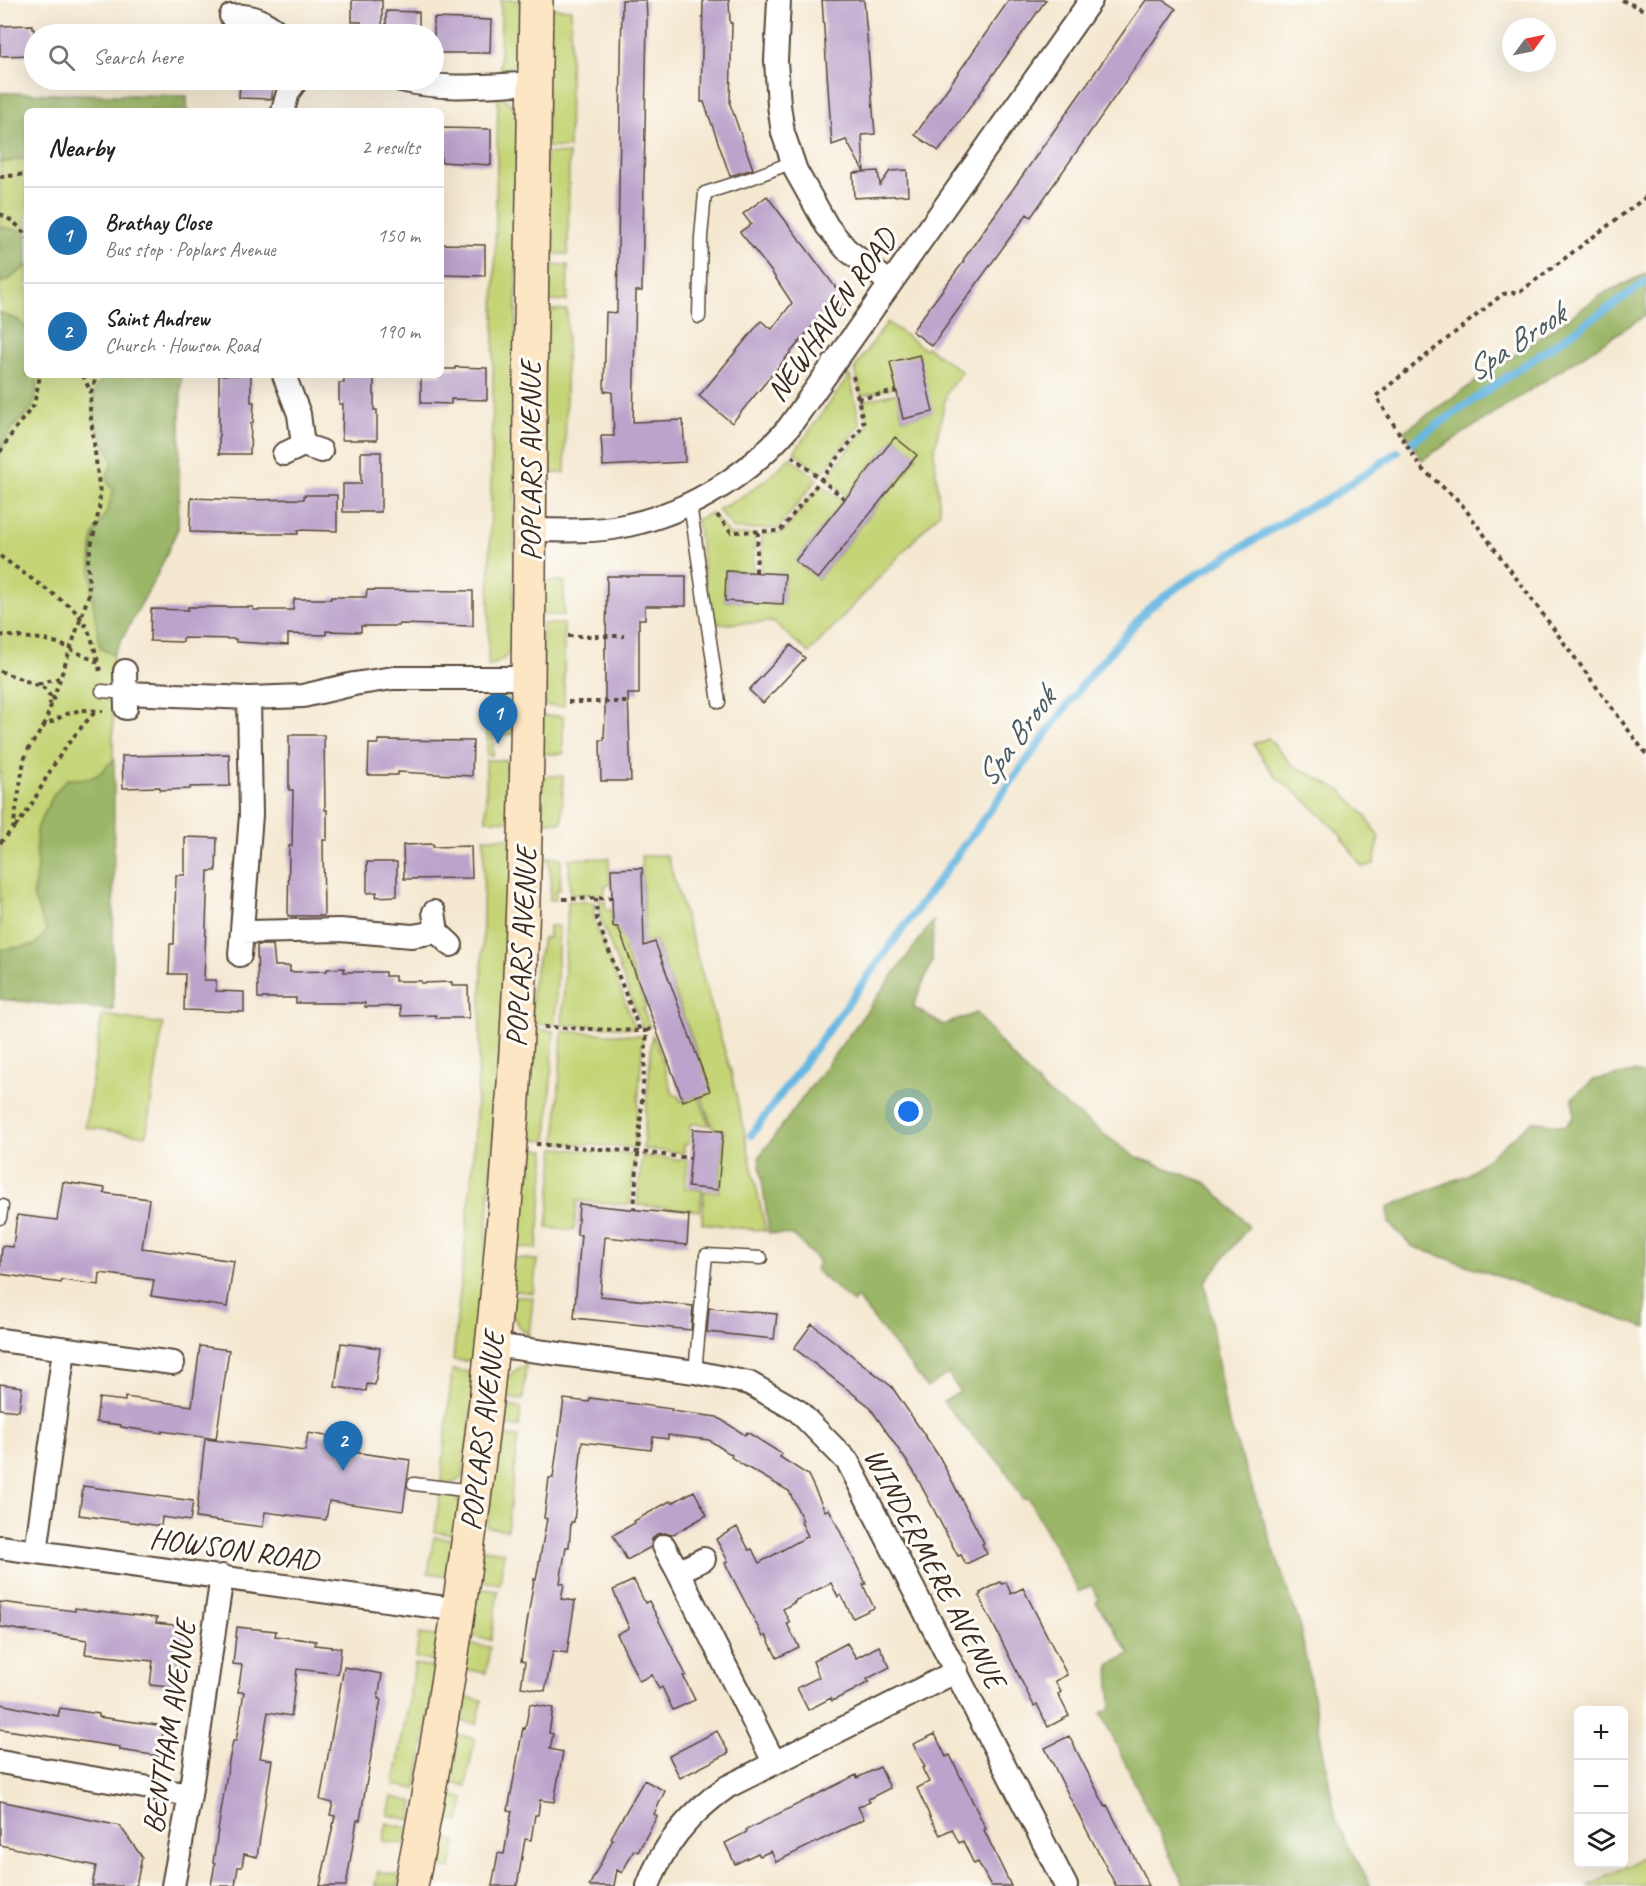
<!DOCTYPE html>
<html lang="en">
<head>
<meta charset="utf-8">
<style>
  :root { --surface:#fff; --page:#f6f6f6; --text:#202124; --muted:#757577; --line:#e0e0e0; --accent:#1f6fb2 }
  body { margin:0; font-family:Caveat,sans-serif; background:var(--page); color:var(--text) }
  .controls { position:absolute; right:18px; bottom:18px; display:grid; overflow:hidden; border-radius:9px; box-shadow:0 6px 24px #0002 }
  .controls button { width:54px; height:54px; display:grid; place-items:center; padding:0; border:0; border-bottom:2px solid var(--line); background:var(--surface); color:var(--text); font:30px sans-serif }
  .compass { position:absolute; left:1502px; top:18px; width:54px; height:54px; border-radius:50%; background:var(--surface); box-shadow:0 6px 24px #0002; rotate:57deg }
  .you { position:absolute; left:909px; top:1112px; width:21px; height:21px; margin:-15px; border:4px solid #fff; border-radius:50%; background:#1a73e8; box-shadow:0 0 0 9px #1a73e833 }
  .badge { display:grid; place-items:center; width:39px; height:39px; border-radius:50%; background:var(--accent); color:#fff; font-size:20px; font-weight:700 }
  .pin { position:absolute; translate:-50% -50px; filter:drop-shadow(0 2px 3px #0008) }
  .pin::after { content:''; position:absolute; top:32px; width:21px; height:18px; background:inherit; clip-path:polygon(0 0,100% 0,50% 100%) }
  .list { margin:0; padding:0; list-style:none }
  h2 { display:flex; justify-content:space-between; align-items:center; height:78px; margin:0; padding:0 24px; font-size:26px }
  h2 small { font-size:20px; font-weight:400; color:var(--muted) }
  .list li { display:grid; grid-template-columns:39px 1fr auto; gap:18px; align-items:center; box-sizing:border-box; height:96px; padding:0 24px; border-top:2px solid var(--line) }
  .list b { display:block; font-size:22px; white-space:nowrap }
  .list p { margin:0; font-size:20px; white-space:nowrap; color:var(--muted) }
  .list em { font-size:20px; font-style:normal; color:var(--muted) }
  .icon { flex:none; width:33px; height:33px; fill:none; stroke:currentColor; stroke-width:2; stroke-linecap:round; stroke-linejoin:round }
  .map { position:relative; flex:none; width:1646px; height:1886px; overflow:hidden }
  .search { position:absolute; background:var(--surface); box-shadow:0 6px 24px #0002; left:24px; top:24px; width:420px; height:66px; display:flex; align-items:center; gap:15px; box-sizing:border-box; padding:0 21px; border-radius:33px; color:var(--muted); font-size:22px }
  .panel { position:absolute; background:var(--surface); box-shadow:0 6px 24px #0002; left:24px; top:108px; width:420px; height:270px; border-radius:9px }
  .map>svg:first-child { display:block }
</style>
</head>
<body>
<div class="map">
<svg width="1646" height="1886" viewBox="0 0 1646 1886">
  <rect width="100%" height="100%" fill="#fdfcf7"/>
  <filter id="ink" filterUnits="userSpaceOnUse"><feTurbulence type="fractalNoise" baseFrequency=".0167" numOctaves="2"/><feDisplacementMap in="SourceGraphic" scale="12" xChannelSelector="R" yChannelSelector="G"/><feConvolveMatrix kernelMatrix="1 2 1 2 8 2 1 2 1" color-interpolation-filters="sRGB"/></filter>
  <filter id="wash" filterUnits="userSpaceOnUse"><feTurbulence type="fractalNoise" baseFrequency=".008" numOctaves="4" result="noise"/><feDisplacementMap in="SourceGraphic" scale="24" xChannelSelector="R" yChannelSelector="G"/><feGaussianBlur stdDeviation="1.35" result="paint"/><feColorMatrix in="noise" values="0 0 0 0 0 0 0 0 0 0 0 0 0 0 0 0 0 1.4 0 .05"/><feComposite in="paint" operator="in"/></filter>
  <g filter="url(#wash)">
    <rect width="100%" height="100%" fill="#f4e8d1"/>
    <path fill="#c4d476" stroke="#807f4a" stroke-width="1.5" d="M501,0H523L520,57L511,66L500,73Z
      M548,8L571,9L569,148L546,147Z
      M0,93L187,96V111H27V375H181L178,528L158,573L113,655V1010L0,999Z
      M498,96L507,100L518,114L513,645C509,657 499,663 488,666Z
      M546,153L569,154L568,254H544Z
      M544,265H568L567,301H544Z
      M544,310H567L565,473H541Z
      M887,322L925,349L927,347L962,372L947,391L934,452L940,512L809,653L773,622L718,624L709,610L697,520L711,513L730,535L755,534L753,572L726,571L725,601L783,604L785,574L761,573L762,534L782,533L821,484L843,501L796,561L818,579L917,456L895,437L847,496L826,478L868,425L862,401L897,393L903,419L932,412L919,355L896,387L861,396L855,368Z
      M850,375L860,425L821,474L794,452Z
      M790,457L817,479L778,529H734L718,510C745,496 769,480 790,457Z
      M540,581H564V615H540Z
      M542,624H564V706H548L541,701Z
      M487,687C513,691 513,713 514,734L493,735V755H487Z
      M541,716H563V754H540Z
      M1268,738L1292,765L1342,791L1365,815L1379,838L1374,864L1362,867L1338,832L1305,800L1275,776L1253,744Z
      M486,760H507V768H514L516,821L486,820Z
      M544,776H563L562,822H539V780Z
      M484,838H516L477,1362L453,1360C459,1296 467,1233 472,1170C481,1059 483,948 484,838Z
      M667,855L731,1072L766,1231L702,1223L704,1191L719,1192L724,1130L713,1128L701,1096L712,1092L655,940L644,943L637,928L645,927L641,856Z
      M547,857L561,858L560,890H556V900H550L551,877Z
      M609,858L610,885H605V894L570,895L569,859Z
      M605,900L606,909L611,910L614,930H627L633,945L624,949L646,1007L643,1009L650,1027H642L600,918L599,901Z
      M568,901L594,902V919L635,1028L562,1025Z
      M549,926H559L555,1025L531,1024L532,987L543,938H549Z
      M102,1015L163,1024L146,1136L85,1127Z
      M531,1029L554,1031L547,1141L524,1139Z
      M562,1031L643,1036L635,1148L556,1143Z
      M652,1035L656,1041L673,1094L678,1096L681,1101L698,1096L710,1125L690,1124L689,1144L684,1145V1153L643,1149Z
      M524,1148L546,1150L537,1249L514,1247Z
      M555,1148L635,1154L630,1205L577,1201L574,1230L547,1228Z
      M642,1156L688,1160L685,1188L702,1190L700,1211L637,1205Z
      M514,1258L537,1260L533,1293L510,1290Z
      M510,1295L533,1298L529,1335C513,1325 511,1312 510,1295Z
      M526,1365L523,1400L498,1397C503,1382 509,1371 526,1365Z
      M452,1370L476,1373L464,1476L454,1483L441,1482Z
      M498,1405L521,1408L519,1427L496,1425Z
      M498,1435L518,1437L507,1530L487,1527Z
      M440,1493L454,1495L461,1504L457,1535L435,1532Z
      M434,1537L456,1540L451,1576L428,1573Z
      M482,1549L504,1552L500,1584L477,1580Z
      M476,1588L498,1591L491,1640L469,1636Z
      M419,1634L442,1637L438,1661L416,1658Z
      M467,1644L490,1647L486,1673L463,1669Z
      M415,1664L437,1668L416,1789L394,1785Z
      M459,1696L482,1700L477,1724L455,1720Z
      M453,1734L475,1738L466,1786L444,1782Z
      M442,1794L464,1798L460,1822L437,1818Z
      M392,1797L414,1802L411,1820L388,1815Z
      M387,1823L409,1828L406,1845L383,1841Z
      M434,1836L456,1841L451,1869L428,1865Z
      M1646,1856V1886H1587Z
      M378,1871L401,1876L398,1886H375Z"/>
    <path fill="#9bb667" stroke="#6b7042" stroke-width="1.5" d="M0,93L187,96V111H27V158L0,163Z
      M0,227L19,230L27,236V266L8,280L0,283Z
      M1646,274V315L1422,460L1404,431L1606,292Z
      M0,313L18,320L27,329V375H38L35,401L31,409L10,431L0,453Z
      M107,375H181L178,528L158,573L113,655L100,648L93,603L91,564L93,536L107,511L114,490L108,484L107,475L113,461L105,444L95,427L93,402L96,387Z
      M114,759L113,1010L0,999V950L34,945L47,932L33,896L37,868L36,830L54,794L67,779C94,780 95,779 114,759Z
      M933,921L932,962L913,1007L943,1025L977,1013L1001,1044L1043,1089L1134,1156L1207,1183L1249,1226L1205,1282L1226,1413L1299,1622L1337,1824L1371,1886H1185L1101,1713L1111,1708L1109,1665L1130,1654L1096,1602L1099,1599L1091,1585L1079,1592L1028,1498L1023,1499L1003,1466L977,1441L943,1402L960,1392L948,1374L927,1387L857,1298L853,1303L815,1270L819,1262L793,1235L769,1233L759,1157Z
      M1634,1072L1646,1075V1328L1412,1246L1389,1223L1388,1207L1467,1175L1533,1121L1565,1126L1574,1117L1573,1097L1594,1080Z"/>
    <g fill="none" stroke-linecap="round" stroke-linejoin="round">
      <path stroke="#68b7e2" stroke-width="8" d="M1412,442L1646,282
        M751,1135L1086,680L1148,609L1180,585L1300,512L1332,496L1397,452"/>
    </g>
    <g id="blocks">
      <path fill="#bba3cb" d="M352,0H382V27L362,26L361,22H352Z
        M622,0H646L647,18L642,291H636L633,422L683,420L685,462L603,466L601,436H614L612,392L604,391L606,312L617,313Z
        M703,0H729L730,23H732L730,104L753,169L730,176L704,102H701Z
        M822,0H864L875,134L862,135L864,172L878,171L880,185L890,171L907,170L908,195L854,198L853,173L864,172L846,140L832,145Z
        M1009,0H1046L939,151L915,135Z
        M1146,0H1163L1176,9L1031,217L1027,214L932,346L912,331L964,261L963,260Z
        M386,11L419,12V34H386Z
        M434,18L491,20L490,53H434Z
        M32,25V29H34V53L33,55L0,56V26Z
        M240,80H272V99L239,98Z
        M441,128L491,129V165L441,162Z
        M767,196L848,304L824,322L820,317L732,423L699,396L761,321L772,329L792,303L771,271L740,232L751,224L743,214Z
        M441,244L485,245V276L441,275Z
        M920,355L933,412L903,419L890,362Z
        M455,367L487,368V400L451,399V404L421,403V375H441V369H455Z
        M219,375H251V402H254L253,423H251L250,454H219Z
        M344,375H374V410H377V440H342L343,404H339V383H344Z
        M895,437L917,455L818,579L795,561Z
        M361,452H381V512H343V484H361Z
        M304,495H337V531L298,530V534H257L190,532L191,498L247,500L304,499Z
        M726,571L785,574L783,604L725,601Z
        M607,576H686V606H645V619H639V694H628L631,781H601L600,740H604L605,714V648H606Z
        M367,590L473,591V626L399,624V626H361V632L326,631V635L288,634V645L236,642V639L183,638V642L150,641L151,609L188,610V607H253V610H293L294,599H331V597H366Z
        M791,645L805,658L763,703L749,690Z
        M289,735H324L325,810H327V840H323L324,916H288L289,846H292L293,790H289Z
        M378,740L473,741L472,776L398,772V775H368L369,744H378Z
        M229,754L230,786L190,787V789L160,790V787L123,788L122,756Z
        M185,837L217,838L216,871H208L204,980H216V991L244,992V1012L184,1010L185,974H169L170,944H174L176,875H185Z
        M433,844V847L471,846L472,878L404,879L403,845Z
        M367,862H397V896L376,897L377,892L367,893Z
        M642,868L644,946L655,942L710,1091L683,1101L618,927H613L611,869Z
        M257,945H273L275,966H290V972L327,971V969L344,968V972H385V976H395V981H421V983L452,982V986H468L469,1018H436V1015L401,1016L400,1006L365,1007V1003H296V998H258Z
        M693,1129L723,1131L718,1190L688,1187Z
        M63,1182L105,1188L104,1193L149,1199L142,1248L234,1261L227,1307L151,1296L154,1280L100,1273L99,1285L62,1280L61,1283L0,1274L2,1246L13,1247L17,1215L57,1220Z
        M579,1204L689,1215L687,1245L605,1237L600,1296L693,1306L691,1330L574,1318L581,1235H577Z
        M709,1308L777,1314L774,1339L707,1332Z
        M812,1324L892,1387L940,1458L984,1543L982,1544L987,1554L966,1564L961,1555L958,1556L914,1472L869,1406L794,1348Z
        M341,1343L380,1348L375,1385L367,1384L366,1391L335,1387Z
        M200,1346L229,1350L216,1439L162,1431V1433L121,1427V1425L96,1422L99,1398L125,1401V1397L192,1406Z
        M0,1384L22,1387L19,1411L0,1409Z
        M590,1398L672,1409L671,1411L717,1417L745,1435L747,1432L782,1454L780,1457L808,1475L825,1511L829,1509L866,1584L863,1585L874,1608L853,1618L841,1595L838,1597L831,1583L794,1601L795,1602L783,1609L790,1623L787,1624L799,1647L777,1658L766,1635L763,1637L725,1563L728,1561L716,1539L737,1527L749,1550L752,1549L759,1563L808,1536L801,1522L803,1521L789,1491L743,1465L731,1457L732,1455L709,1440L668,1435V1439L653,1437L651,1450L582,1442L574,1522H571L569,1547H566L560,1583L564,1584L561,1599L575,1601L567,1653L553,1651L545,1691L521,1687L525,1662L521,1661L534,1579L536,1580L547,1519L544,1518L549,1478H553L564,1399L589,1402Z
        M308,1433L333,1437L331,1449L410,1460L403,1511L329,1501L326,1520L265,1512L263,1527L196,1518L205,1439L305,1451Z
        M83,1486L193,1501L190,1521L162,1517L161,1526L79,1515Z
        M694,1491L707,1515L672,1535L665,1533L657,1534L652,1539L651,1547L627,1560L613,1535L635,1523L634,1521L670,1501L672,1503Z
        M634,1580L645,1603L649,1601L686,1675L683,1676L695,1700L673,1710L662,1687L659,1689L652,1675L639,1681L617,1634L629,1628L613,1590Z
        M1000,1582L1002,1584L1006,1582L1011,1594L1023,1588L1067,1675L1055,1681L1061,1692L1058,1694L1069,1716L1048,1727L1037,1704L1034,1706L979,1596L981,1594L980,1593Z
        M0,1602L75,1611V1608L157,1618L156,1623L191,1627L187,1658L181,1657L178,1688L150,1685L153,1661L85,1654L87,1640L0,1627Z
        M237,1627L276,1631L275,1636L316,1641L315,1645L341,1648L338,1674L297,1669L291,1716L268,1712L260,1758L272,1760L257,1857L244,1854L242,1867H238L235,1886H211L215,1863L213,1862L229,1761L233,1741H236L244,1692H238L242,1665L233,1664Z
        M847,1643L856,1658L879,1646L890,1667L867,1679L869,1682L851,1692L832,1701L831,1698L808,1710L797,1688L819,1677L813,1661Z
        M344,1667L382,1674L378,1699H381L360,1820H357L346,1886H320L335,1816L330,1815L333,1803L320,1800Z
        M0,1704L58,1716L60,1708L99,1714V1717L164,1726L159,1756L120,1750V1747L0,1729Z
        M530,1704L553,1708L549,1733L553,1734L550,1749L563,1752L554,1802L540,1800L538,1815H535L531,1840L525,1839L517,1886H492L498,1853L504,1854L512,1811L508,1810L523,1728L525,1729Z
        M717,1731L729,1753L680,1778L669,1756Z
        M935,1734L946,1757L950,1755L986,1829L984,1830L1011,1886H991L978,1862L974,1864L963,1841L959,1843L952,1829L940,1835L931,1819L917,1788L929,1782L922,1768L925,1767L913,1744Z
        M1069,1736L1105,1806L1107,1805L1149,1886H1116L1072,1802L1045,1748Z
        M880,1767L890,1788L868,1799L870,1802L858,1807L864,1819L776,1862L771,1851L760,1856L758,1853L735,1864L725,1843L747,1832L746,1830L856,1775L857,1778Z
        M644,1780L665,1791L654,1814L657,1816L638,1852L634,1850L622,1873L617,1870L614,1886H589L613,1839L611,1838L618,1825Z
        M0,1801L120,1826L142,1857L136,1886H92L96,1866L0,1845Z"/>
    </g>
  </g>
  <g filter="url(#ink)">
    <use href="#blocks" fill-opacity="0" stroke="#574639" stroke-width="1.5"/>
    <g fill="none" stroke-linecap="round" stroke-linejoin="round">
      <defs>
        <path id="lane" d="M699,317L701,237L705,193L749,179L793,162
          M690,504L719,702
          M102,691L126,693
          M0,1218L2,1206
          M695,1372L706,1255L761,1258
          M414,1484L472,1491"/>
        <path id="street" d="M779,0L776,61L779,105L783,133L796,171L827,226L846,249L890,283
          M231,16C251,14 265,21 280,34
          M401,80C444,91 492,85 535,83
          M283,111L288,92L297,80
          M284,375L299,414L303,445
          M284,454L303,445L321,451
          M530,530C557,530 586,532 613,528C681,517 744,480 789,427L1091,0
          M125,671L126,708
          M126,693L249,698L303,696L354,684L393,678H528
          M434,912L437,932L451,945
          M242,932L340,930L412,936L437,932
          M240,955L251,815L249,698
          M0,1340L173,1363
          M492,1345L695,1372L749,1383L798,1411L848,1462L1066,1886
          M664,1546L678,1572L704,1559
          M0,1547L460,1610
          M36,1552L64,1350
          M678,1572L774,1762
          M0,1762L190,1795
          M173,1886L190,1795L222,1576
          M648,1886C663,1844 691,1812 727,1787L957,1671"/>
        <path id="secondary" d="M411,1886C463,1621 497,1354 514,1084C529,853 529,622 530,390C531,260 535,130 536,0"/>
      </defs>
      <use href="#lane" stroke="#574639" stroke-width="15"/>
      <use href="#street" stroke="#574639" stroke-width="26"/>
      <use href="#secondary" stroke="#574639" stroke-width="36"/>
      <path stroke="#574639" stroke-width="4" stroke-dasharray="4.5 4.5" stroke-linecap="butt" d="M1622,0L1646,11
        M0,177L27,174
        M1646,197L1520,292L1503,294L1376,396L1421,468L1460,502L1646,754
        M0,214C12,220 20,226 27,238
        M83,375L91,393
        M858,399L897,391
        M0,452L17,426L34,405L40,375
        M792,456L845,499
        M717,515L731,532L780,531L864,425L853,376
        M0,556L71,607C88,623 93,641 98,662
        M756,572L758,531
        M0,635L41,639L58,643L99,663L100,675
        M568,636H624
        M0,671L44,688L50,696V704
        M38,684L59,678
        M568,702H628
        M44,726L89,594L88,560L99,510L100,494L90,410L91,393L97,375
        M15,827C27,814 34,800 43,784C56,758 76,732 96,711
        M0,843L13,829L24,760L29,748L44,726L66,714L81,710L103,711
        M596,898L597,920L640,1031H647L634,1209
        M563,899L612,898
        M544,1027L640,1031
        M647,1031L655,1026
        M536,1144L639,1152L690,1158"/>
      <use href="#lane" stroke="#fff" stroke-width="12"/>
      <use href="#street" stroke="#fff" stroke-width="22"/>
      <use href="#secondary" stroke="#fce6c4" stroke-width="33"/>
    </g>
  </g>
  <g text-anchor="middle" stroke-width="6" stroke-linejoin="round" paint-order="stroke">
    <g font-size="30" fill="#3b2a1e" stroke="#fdfcf7">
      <text transform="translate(831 315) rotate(-55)" y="10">NEWHAVEN ROAD</text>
      <text transform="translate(530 461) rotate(-90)" y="10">POPLARS AVENUE</text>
      <text transform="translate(521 947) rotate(-87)" y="10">POPLARS AVENUE</text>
      <text transform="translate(482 1431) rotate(-83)" y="10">POPLARS AVENUE</text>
      <text transform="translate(234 1549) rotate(8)" y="10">HOWSON ROAD</text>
      <text transform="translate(935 1568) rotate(62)" y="10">WINDERMERE AVENUE</text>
      <text transform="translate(169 1727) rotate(-81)" y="10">BENTHAM AVENUE</text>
    </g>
    <g font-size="32" font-style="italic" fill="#4b5b63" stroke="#fdfcf7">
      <text transform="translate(1515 342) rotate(-34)" y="11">Spa Brook</text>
      <text transform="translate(1015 737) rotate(-54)" y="11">Spa Brook</text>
    </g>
  </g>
</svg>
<div class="controls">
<button>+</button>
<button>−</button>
<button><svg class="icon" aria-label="layers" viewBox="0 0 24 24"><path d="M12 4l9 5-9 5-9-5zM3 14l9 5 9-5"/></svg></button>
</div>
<svg class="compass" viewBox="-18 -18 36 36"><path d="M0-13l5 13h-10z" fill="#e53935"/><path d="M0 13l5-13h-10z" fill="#757577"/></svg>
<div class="you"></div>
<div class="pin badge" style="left:498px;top:744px">1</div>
<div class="pin badge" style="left:343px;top:1471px">2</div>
<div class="search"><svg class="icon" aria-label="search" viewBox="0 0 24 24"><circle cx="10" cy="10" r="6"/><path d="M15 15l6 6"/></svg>Search here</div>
<section class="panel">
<h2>Nearby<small>2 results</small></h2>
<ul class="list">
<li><span class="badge">1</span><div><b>Brathay Close</b><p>Bus stop · Poplars Avenue</p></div><em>150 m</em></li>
<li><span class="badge">2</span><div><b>Saint Andrew</b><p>Church · Howson Road</p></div><em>190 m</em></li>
</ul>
</section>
</div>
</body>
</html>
